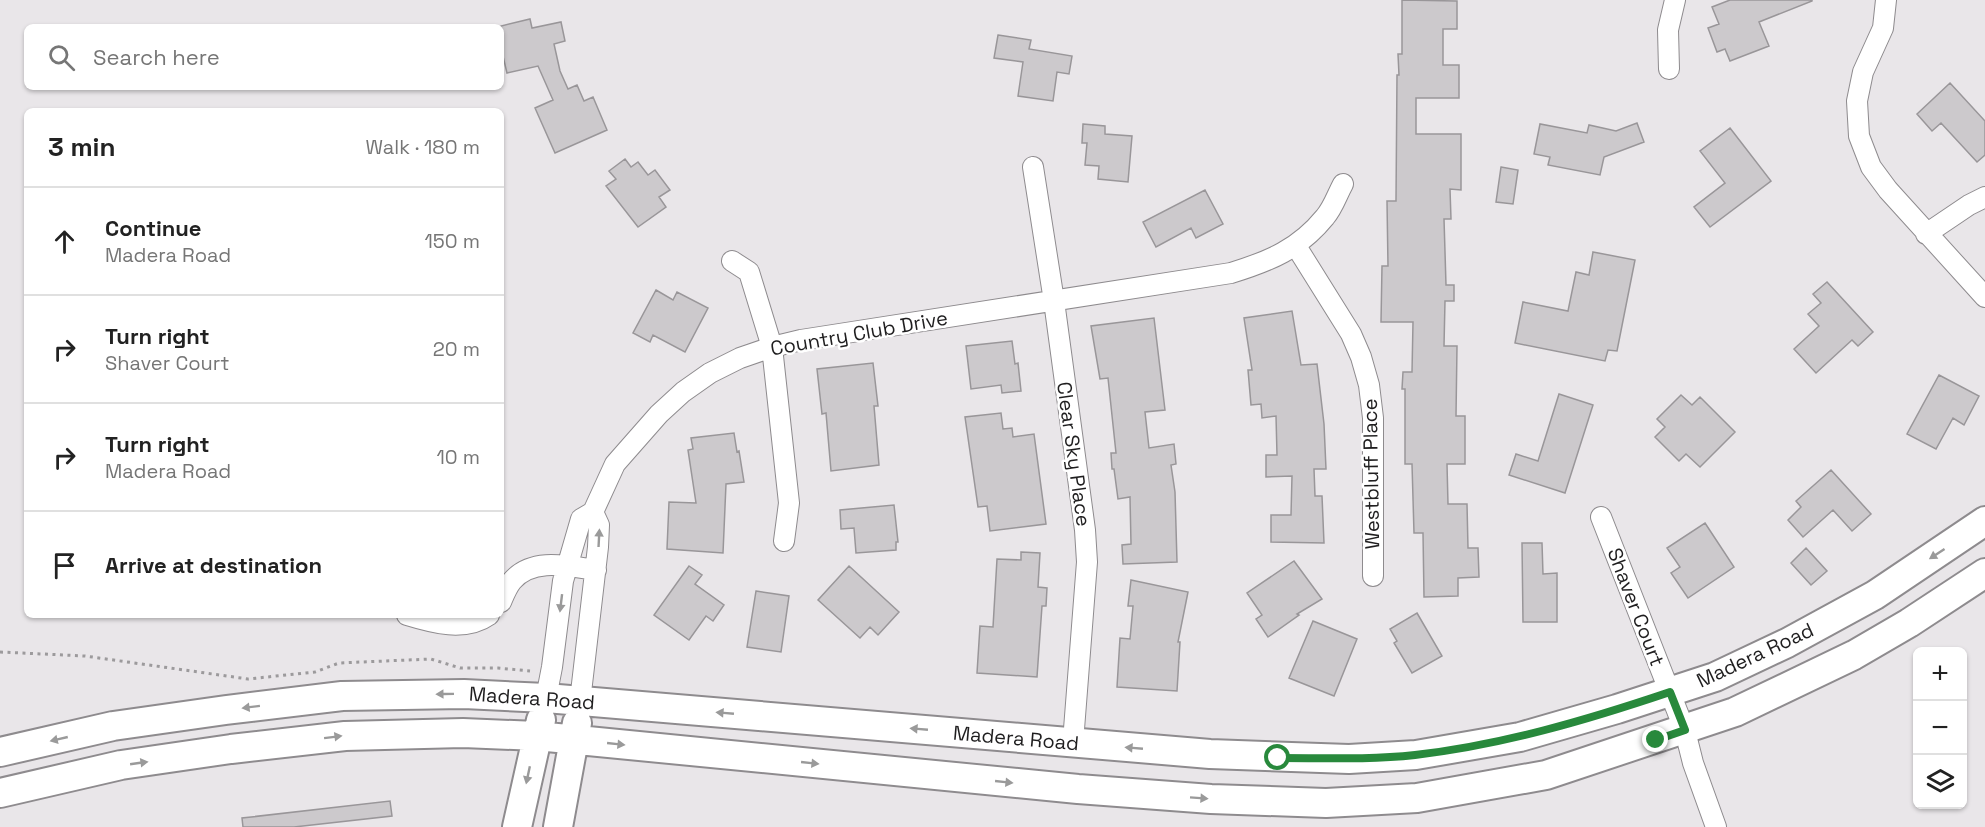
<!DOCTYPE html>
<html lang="en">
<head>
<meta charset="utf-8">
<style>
  :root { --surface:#fff; --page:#f2f2f2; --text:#222; --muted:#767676; --line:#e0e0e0 }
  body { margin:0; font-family:"Space Grotesk",sans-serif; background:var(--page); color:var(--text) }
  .controls { position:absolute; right:18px; bottom:18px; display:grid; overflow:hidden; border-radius:9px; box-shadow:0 2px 4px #0004 }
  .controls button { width:54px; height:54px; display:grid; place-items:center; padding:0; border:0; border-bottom:2px solid var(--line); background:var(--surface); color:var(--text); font:30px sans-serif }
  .stop { position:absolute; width:18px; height:18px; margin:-14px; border:4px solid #28893c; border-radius:50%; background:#fff }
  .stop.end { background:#28893c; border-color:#fff; box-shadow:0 2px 6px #0008 }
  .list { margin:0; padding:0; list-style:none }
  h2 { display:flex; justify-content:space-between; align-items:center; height:78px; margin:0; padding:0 24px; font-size:26px }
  h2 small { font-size:20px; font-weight:400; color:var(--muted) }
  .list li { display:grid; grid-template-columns:39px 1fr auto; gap:18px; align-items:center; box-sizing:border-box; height:108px; padding:0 24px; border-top:2px solid var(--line) }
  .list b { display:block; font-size:22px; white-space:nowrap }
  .list p { margin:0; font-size:20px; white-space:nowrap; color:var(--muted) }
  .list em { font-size:20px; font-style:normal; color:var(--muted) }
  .icon { flex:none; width:33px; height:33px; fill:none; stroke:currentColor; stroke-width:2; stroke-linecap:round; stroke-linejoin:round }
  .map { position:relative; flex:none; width:1985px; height:827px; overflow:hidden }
  .search { position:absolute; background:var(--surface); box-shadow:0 2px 4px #0004; left:24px; top:24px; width:480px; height:66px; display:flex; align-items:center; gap:15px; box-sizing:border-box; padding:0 21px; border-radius:9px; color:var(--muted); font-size:22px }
  .panel { position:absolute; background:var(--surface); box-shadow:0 2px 4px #0004; left:24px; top:108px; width:480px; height:510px; border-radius:9px }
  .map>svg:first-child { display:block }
</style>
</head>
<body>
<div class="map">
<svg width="1985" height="827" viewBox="0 0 1985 827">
  <rect width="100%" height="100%" fill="#e9e6e9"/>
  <path fill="#ccc9cc" stroke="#999699" stroke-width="1.5" d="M1402,0L1457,1V29H1443V65H1459V98H1416V134H1461V190L1450,189L1451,219H1444L1446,285H1454V301H1445L1444,346H1457L1456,416H1465V464H1447L1448,504H1467L1468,548H1478L1479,577L1458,578V596L1424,597L1423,533H1414L1412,464H1405V389H1402L1403,372H1412L1413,322H1381L1382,266H1388L1387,201H1396L1397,75H1399L1398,54H1402Z
    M1730,0H1812V1L1759,22L1769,46L1730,61L1725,49L1717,52L1708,28L1719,24L1712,7Z
    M530,19L532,28L561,22L565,41L554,44L560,71L568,89L577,85L584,101L593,97L607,130L555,153L535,108L553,100L538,66L507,73L501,48V26Z
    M998,35L1031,40L1029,49L1072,56L1069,74L1057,72L1053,101L1018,96L1023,62L994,58Z
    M1950,83L1985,121V155L1977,162L1941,123L1932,131L1917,114Z
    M1637,123L1644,142L1604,157L1600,175L1548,165L1550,157L1534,154L1540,124L1587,133L1589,125L1616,131Z
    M1083,124L1105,126V134L1132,136L1128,182L1098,179L1099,166L1085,165L1087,143H1082Z
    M1730,128L1771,181L1710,227L1694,207L1725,183L1700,151Z
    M625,159L631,167L638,162L648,175L655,170L670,190L659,197L666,207L638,227L606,186L616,179L609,171Z
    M1501,167L1518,170L1513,204L1496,202Z
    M1205,190L1223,224L1196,238L1191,228L1156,247L1143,222Z
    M1593,252L1635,260L1617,351L1608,350L1605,361L1515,343L1523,302L1568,311L1576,272L1589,275Z
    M1827,282L1873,332L1858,346L1852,340L1816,373L1794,349L1819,326L1808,314L1821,303L1813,294Z
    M656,290L673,300L677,292L708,308L685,352L653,335L650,342L633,333Z
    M1292,311L1301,365L1317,364L1324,424L1326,469H1314L1315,496H1322L1324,543L1271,542V515H1291L1292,476L1266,477V455H1277L1276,416L1262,418L1261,404L1251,405L1248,370H1252L1244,318Z
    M1154,318L1165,410L1145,412L1149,448L1174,444L1176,464L1171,465L1175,492L1177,562L1123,564L1122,545L1131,544L1130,497L1118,499L1114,469H1112L1111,453H1116L1108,378L1100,379L1091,326Z
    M1012,341L1015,364L1018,363L1021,391L1002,393L1001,385L971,389L966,346Z
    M873,363L878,406H874L879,465L831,471L826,413L822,414L817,369Z
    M1939,375L1979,396L1964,425L1953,418L1936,449L1907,434Z
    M1559,394L1593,405L1565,493L1509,475L1516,454L1538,461Z
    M1681,395L1692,405L1700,397L1735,432L1700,467L1686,454L1679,461L1655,437L1665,427L1657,419Z
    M1001,413L1003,429L1012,428L1013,437L1034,434L1046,524L990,531L987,506L978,507L965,417Z
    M734,433L737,452L739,451L744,482L726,484L723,553L667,549L669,502L696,503L688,450L693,449L691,438Z
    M1831,470L1871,514L1852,531L1833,510L1803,537L1788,520L1801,507L1796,501Z
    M894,505L898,542H896V550L856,553L854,528L841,529L840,510Z
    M1705,523L1734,567L1688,598L1671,573L1680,567L1667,548Z
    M1522,543H1542L1543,574L1557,573V622H1523Z
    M1806,548L1827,571L1811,585L1791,563Z
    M1021,552L1040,553L1038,587L1047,588L1046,606H1042L1037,677L977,673L980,626L993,627L997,559L1021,560Z
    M1294,561L1322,599L1297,614L1299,615L1268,637L1256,619L1262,615L1247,593Z
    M689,566L702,575L695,584L724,605L713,621L706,616L689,640L654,615Z
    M849,566L899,612L878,635L870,627L860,638L818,600Z
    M1131,580L1188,592L1178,642H1180L1177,691L1117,687L1120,638L1130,639L1133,606H1128Z
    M756,591L789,596L781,652L747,647Z
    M1417,613L1442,656L1412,673L1394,643L1397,641L1390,629Z
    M1313,621L1357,639L1334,696L1289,678Z
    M390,801L392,816L294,827H243L242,818Z"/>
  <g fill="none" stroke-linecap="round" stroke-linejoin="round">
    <defs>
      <path id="street" d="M1886,0L1883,28L1863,72L1857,101L1859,136L1871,167L1888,190L1985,297
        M1669,69L1668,30L1675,0
        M1033,167L1054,301L1085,530L1087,562L1073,742
        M1926,234L1969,205L1985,197
        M1296,246L1351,334L1361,357L1369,385L1373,418V576
        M732,261L749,272L772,347L789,503L784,541
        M1601,517L1685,731L1693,763L1716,827
        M501,602C504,595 507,587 512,581C532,557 568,566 596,570
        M407,615C433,623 465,632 489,615
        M546,698L552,667L563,581L581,519L593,512L615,464L659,414L683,392L710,373L740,358L772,347L801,340L1231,273C1270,261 1299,249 1325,217C1333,208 1337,195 1343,184
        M580,701L598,547L599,525L593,512"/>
      <path id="secondary" d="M0,752L113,726L226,710L342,696L464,694L546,698L1210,754L1349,759L1416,755L1520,737L1617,709L1715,677L1787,643L1875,595L1985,521
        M0,793L121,765L231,749L345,736L463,733L537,736L1078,789L1211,799L1326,803L1417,798L1546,775L1735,712L1854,655L1909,623L1985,573
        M517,827L541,720
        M558,827L577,723"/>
    </defs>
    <use href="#street" stroke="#8e8b8e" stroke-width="22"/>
    <use href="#secondary" stroke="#8e8b8e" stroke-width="32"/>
    <path stroke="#9c9a9c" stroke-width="3" stroke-dasharray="3 4.5" stroke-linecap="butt" d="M0,652L85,656L248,679L315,672L339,663L431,659L460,668H498L530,671"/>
    <use href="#street" stroke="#fff" stroke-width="20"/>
    <use href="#secondary" stroke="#fff" stroke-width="28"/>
  </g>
  <defs><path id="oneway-solid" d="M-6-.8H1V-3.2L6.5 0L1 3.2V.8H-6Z" transform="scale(1.5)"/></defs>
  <g fill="#9a9a9a">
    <use href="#oneway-solid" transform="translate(599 538) rotate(-87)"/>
    <use href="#oneway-solid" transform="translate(1937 554) rotate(147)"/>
    <use href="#oneway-solid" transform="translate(561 603) rotate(97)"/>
    <use href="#oneway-solid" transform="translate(445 694) rotate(179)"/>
    <use href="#oneway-solid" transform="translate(251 707) rotate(173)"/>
    <use href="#oneway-solid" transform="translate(725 713) rotate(-175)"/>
    <use href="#oneway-solid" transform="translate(919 729) rotate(-175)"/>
    <use href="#oneway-solid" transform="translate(333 737) rotate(-7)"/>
    <use href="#oneway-solid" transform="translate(59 739) rotate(167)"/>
    <use href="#oneway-solid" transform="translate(616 744) rotate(6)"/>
    <use href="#oneway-solid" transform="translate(1134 748) rotate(-175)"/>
    <use href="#oneway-solid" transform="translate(139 763) rotate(-8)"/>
    <use href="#oneway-solid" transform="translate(810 763) rotate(6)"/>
    <use href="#oneway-solid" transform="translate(528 775) rotate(102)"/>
    <use href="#oneway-solid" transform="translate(1004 782) rotate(6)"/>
    <use href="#oneway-solid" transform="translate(1199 798) rotate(4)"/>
  </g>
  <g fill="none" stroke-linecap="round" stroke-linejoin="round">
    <path stroke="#28893c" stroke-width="8" d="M1278,758C1324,758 1370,760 1415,755C1502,745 1587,720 1670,692L1685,730L1656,740"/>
  </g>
  <g text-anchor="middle" stroke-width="5" stroke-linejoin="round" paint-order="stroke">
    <g font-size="20" fill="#1f1e1f" stroke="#fff">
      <text transform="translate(859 333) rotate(-10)" y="7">Country Club Drive</text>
      <text transform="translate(1074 454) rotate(82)" y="7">Clear Sky Place</text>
      <text transform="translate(1371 474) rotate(-91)" y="7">Westbluff Place</text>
      <text transform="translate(1636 607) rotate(69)" y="7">Shaver Court</text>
      <text transform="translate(1755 655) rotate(-25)" y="7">Madera Road</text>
      <text transform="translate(532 698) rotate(4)" y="7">Madera Road</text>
      <text transform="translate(1016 738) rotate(5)" y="7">Madera Road</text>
    </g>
  </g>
</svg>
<div class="controls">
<button>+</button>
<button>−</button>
<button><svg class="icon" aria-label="layers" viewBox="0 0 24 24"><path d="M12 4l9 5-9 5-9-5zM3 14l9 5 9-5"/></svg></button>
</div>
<div class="stop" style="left:1278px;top:758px"></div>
<div class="stop end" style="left:1656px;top:740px"></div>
<div class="search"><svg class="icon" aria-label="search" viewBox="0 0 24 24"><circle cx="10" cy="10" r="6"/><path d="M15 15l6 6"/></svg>Search here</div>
<section class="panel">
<h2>3 min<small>Walk · 180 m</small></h2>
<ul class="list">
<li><svg class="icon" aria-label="ahead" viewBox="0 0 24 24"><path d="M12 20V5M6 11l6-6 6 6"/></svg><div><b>Continue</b><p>Madera Road</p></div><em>150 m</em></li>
<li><svg class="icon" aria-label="right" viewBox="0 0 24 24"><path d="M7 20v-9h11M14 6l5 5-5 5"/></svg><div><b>Turn right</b><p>Shaver Court</p></div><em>20 m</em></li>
<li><svg class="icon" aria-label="right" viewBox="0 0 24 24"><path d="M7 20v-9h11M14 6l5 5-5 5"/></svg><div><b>Turn right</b><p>Madera Road</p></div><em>10 m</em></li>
<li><svg class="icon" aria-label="arrive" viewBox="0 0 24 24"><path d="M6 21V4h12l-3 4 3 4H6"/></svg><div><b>Arrive at destination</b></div></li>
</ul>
</section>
</div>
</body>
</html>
